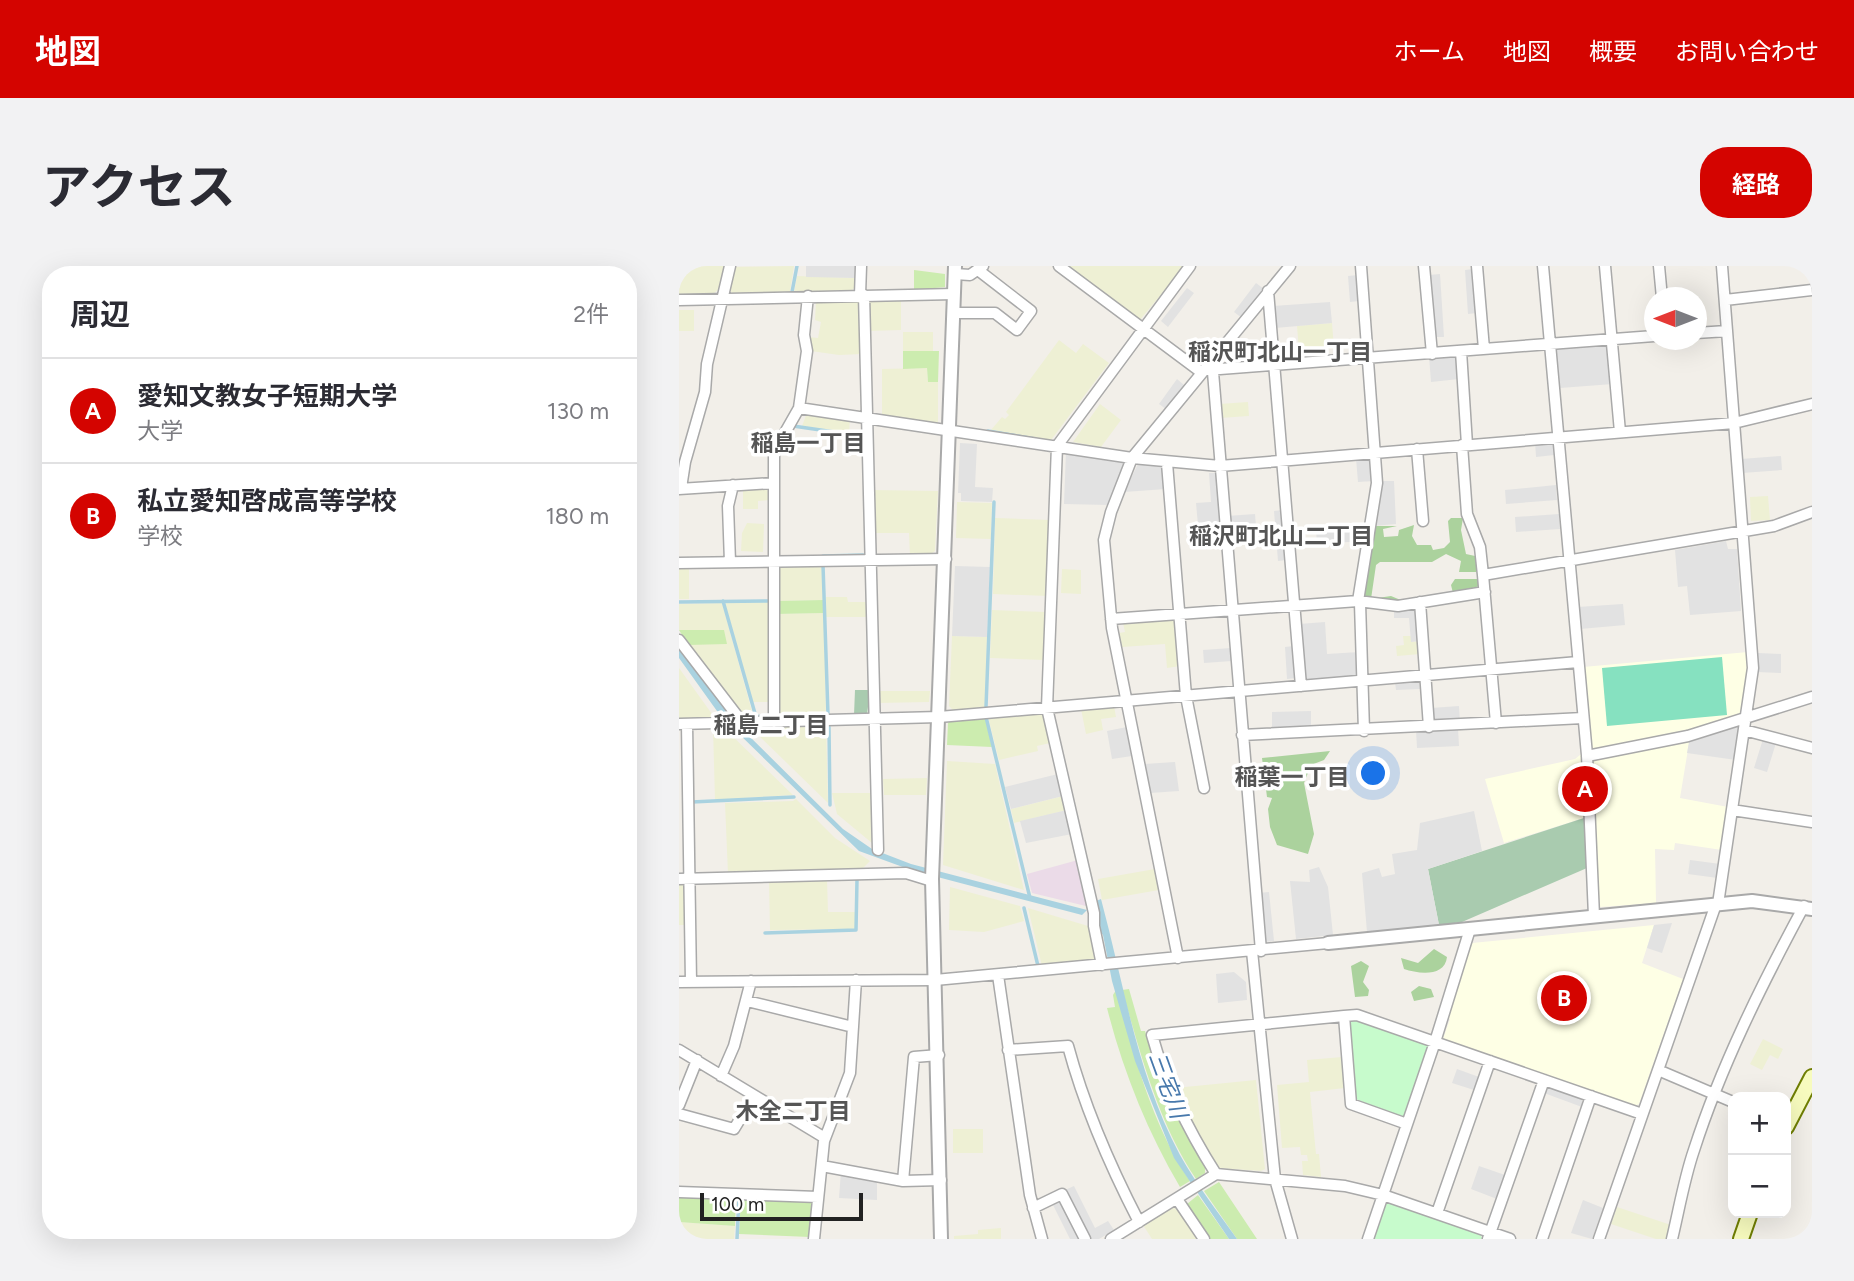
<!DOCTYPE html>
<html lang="ja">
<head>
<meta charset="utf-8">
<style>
  :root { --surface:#fff; --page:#f2f2f3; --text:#2b2b33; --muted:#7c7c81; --line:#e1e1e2; --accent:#d40400 }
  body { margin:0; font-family:Figtree,"Noto Sans JP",sans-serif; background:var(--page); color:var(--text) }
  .controls { position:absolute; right:21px; bottom:21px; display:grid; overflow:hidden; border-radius:14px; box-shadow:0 7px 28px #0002 }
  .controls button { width:63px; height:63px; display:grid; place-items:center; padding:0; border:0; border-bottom:2px solid var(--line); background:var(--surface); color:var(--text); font:35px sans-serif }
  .compass { position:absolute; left:965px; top:21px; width:63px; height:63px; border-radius:50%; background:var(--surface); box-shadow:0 7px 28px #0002; rotate:270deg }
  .scale { position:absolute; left:21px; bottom:18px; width:163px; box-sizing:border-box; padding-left:7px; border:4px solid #222; border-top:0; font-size:19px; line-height:24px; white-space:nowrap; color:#222; -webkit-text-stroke:5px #fff; paint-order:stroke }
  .you { position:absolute; left:695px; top:508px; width:24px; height:24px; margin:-18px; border:5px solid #fff; border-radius:50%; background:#1a73e8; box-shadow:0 0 0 10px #1a73e833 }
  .badge { display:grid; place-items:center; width:46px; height:46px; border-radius:50%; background:var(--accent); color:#fff; font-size:23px; font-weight:700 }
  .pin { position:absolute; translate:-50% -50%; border:4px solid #fff; box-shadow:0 2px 7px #0006 }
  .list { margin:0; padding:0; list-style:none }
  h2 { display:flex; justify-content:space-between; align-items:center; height:91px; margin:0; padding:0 28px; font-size:30px }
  h2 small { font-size:23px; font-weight:400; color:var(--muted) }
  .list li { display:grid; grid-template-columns:46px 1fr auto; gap:21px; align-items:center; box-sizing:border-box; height:105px; padding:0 28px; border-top:2px solid var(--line) }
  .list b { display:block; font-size:26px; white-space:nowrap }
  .list p { margin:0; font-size:23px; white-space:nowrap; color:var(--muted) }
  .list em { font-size:23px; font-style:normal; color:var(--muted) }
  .map { position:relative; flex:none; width:1133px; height:973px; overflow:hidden; border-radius:28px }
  header { display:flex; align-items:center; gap:42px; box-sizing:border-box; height:98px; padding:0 35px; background:var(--accent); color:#fff }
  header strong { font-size:33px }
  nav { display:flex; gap:38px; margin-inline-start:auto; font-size:24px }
  .intro { display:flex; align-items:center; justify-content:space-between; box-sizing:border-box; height:168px; padding:0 42px }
  h1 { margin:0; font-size:49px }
  .button { padding:18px 32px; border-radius:28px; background:var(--accent); color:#fff; font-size:24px; font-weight:700 }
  main { display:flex; gap:42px; padding:0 42px }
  aside { flex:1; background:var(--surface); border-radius:28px; box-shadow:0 7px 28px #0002 }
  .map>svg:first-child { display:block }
</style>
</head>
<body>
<header>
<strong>地図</strong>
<nav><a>ホーム</a><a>地図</a><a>概要</a><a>お問い合わせ</a></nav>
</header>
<div class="intro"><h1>アクセス</h1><a class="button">経路</a></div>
<main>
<aside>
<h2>周辺<small>2件</small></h2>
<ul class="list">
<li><span class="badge">A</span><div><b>愛知文教女子短期大学</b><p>大学</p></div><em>130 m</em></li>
<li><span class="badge">B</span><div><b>私立愛知啓成高等学校</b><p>学校</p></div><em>180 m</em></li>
</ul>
</aside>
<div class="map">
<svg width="1133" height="973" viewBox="0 0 1133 973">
  <rect width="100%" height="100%" fill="#f2efe9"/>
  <path fill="#ebdbe8" d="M399,594L411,641L353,627L348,608Z"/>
  <path fill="#feffe5" d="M1069,386L1071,399L1063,451L1012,465L1001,532L1049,541L1043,584L996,577L995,584L976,583L977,637L921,641L914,549L825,577L806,513L896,493L911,481L904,401Z
    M975,659L963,697L1004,713L960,838L955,840L764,773L771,753L768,751L793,677Z"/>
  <path fill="#eef0d4" d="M0,0H47L41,22L33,29H0Z
    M115,0L111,26L53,27L49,22L55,1Z
    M384,0H506L460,55Z
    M118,10L177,12V20L172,25L115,26Z
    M222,34V64L189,65L188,35Z
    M180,35L183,88L160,89L132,85L129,71L139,72L142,56L136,54L137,36Z
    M0,44H15V65H0Z
    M653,57L655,82L620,85L618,60Z
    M224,66H254V85H224Z
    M380,74L397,87L404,78L430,97L372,174L312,164L323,151L326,153L330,149L327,146Z
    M572,80L573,99L558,100L557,81Z
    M248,102L249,116H259V158L203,150V103Z
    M569,136L570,150L541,152L540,138Z
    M421,138L442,154L422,181L394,176Z
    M128,147L171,153L170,167L123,160Z
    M88,220L90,234L79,235V243H64V221Z
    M192,224L259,225L256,285L252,288L231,289L230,267H193Z
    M1089,230L1091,254L1072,255L1071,231Z
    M278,236L313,237L312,273L277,272Z
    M316,252L371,254L369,330L314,328Z
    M68,257L85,258L84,286L62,285L63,267Z
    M143,298L144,334L97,335L99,299Z
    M0,301H10V333H0Z
    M383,303L402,304V328L382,327Z
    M147,331H168L169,336H189V351H147Z
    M90,336V436H74L46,337Z
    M43,337L74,449H63L9,379L45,364H0V338Z
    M313,344L367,346L366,394L311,392Z
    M145,347L147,450H100L98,447L97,348Z
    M494,353L497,356L501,400L488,402L486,378L443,381L440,367L446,366L444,357Z
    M273,370L308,371L306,441L274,444L270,440Z
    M724,370H732V376L740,375L741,388L718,390L717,380L725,379Z
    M0,402L33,448L31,453H0Z
    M197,425H251L250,436L197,437Z
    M435,440L437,451L422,453L424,464L407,468L402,443Z
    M359,447L364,449L371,477L358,480L359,485L320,494L309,451Z
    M147,459L149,537L73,463Z
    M34,461H44L114,529L36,534Z
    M268,495L316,498L345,624L264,599Z
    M248,512L247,529H205L204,513Z
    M153,527H194L193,577L158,548Z
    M384,530L388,544L335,557L332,543Z
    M117,533L156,572L191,595L182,604L49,608L46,537L114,535Z
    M476,603L480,624L423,634L419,613Z
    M148,614L149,646H176V663L91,664L90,615Z
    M0,618L8,619V659H0Z
    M271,621L341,640L345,655L305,666L270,664Z
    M349,642L409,660L417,694L363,700Z
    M1084,773L1104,783L1099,793L1091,789L1083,804L1071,798Z
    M663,791L666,822L631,826L637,888H640L642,911L624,909L623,895H629L628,889H622L621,881L603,882L598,819L630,816L628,794Z
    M577,814L586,903L582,905L540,902L516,867L496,822Z
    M274,863H304V887H274Z
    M938,941L992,959L989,973H977L932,958Z
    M494,942L499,943L518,973H473L464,959Z
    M0,956L56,960L55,973H0Z
    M322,962V973H275V970L299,968V964Z"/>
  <path fill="#ccecaf" d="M235,4L266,8V21L235,24Z
    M224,85H260L259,116H249L248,102L224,103Z
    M144,334L145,347L97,348V335Z
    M0,364H45L48,378L9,379Z
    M306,451L313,481L268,479L269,457L273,453Z
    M450,723L462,765H466L486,828L526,901V907L517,913C479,856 462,789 443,724Z
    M437,724C455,789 473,859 511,915L501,921C468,865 444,805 428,742L436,741L434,729Z
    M540,916L578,973H558L525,925Z
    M0,928L57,931L56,960L0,956Z
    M519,929L550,973H529L508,938Z
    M62,931L131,933L134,936L131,971L60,968Z"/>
  <path fill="#abd29d" d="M772,252H784L782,264L787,288L796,290L799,301L797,306H780L782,295L767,288L753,296H701L697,299L692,333L712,330L724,335L687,334L682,330L695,260H718L704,263L705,271L719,270L720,264L735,259L733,270L738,279H752L754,284L765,282L771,276L769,255Z
    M776,313H798L801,320L774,327L772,319Z
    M651,485L645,494L632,499L625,517L635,568L629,588L598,579L591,561L589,543L593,532L588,531L583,492Z
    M755,683L768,691C766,711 740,708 725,703L722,692L739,697Z
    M682,695L690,700L684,716L690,724L689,730L676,731L672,700Z
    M740,720L752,723L755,731L735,735L732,726Z"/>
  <path fill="#a9cbaf" d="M176,424H191L188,449H175Z
    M905,552L908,602L783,656L760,659L749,603Z"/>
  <path fill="#c7fbcc" d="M673,753L747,777L750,783L726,849L722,851L677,833L670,756Z
    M709,937L802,969L803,973H693L705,939Z"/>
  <path fill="#86e1c0" d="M1043,391L1048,449L928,460L923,402Z"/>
  <path fill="#e2e2e2" d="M127,0H178L177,12L127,11Z
    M794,3L798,47L789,48L786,4Z
    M761,8L765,71H755L750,9Z
    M679,9L680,35L671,36L669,10Z
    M577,17L585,23L563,52L555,46Z
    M508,22L515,27L489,61L482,55Z
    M651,36L653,57L596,62L594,40Z
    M930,75L934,118L881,122L877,80Z
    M778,88L780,113L752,116L750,90Z
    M498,113L505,119L487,143L480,138Z
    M870,175L874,178L875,189L857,191L856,176Z
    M281,177L298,178L296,221L314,222L313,236L282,235V227H279Z
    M387,185L446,195L430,239L385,238Z
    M1102,190L1103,204L1063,207L1062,193Z
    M691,191L694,193L695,215L679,216L677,192Z
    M459,198L481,200L485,203L487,223L445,226Z
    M530,207H537L541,257L519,259L517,237L532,236Z
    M701,215H715L717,258L694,260Z
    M877,219L878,234L827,238L826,224Z
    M604,244L608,294L599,295L595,245Z
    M576,248L578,273L550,275L548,250Z
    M880,248L881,263L837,266L836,251Z
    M688,260L686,275L638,278L637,263Z
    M1047,275L1049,283H1058L1062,345L1011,349L1008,320L999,321L996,284Z
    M276,300L311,301L308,371L273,370Z
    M944,338L946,359L901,363L899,341Z
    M735,340L738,343L740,375L732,376L730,352H715V342Z
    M646,356L648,388L680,386L681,407L677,411L627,415L624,412L620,358Z
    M615,380L618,412L608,413L606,381Z
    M552,382L553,395L525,397L524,384Z
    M1079,387L1102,388V407L1078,406Z
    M740,415L741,423L717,424L716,416Z
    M780,440L781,457L753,455L752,442Z
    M632,445V464L593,465V446Z
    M1061,460L1057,494L1008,487L1010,476Z
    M448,461L453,490L433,493L428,465Z
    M779,462L780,480L738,482L737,464Z
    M1084,473L1097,477L1088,506L1075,502Z
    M496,496L500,525L471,527L466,498Z
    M379,508L384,530L332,543L326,521Z
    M388,544L393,568L347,577L341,555Z
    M795,545L803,585L749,603L760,659L688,666L683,607L700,602L703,611L716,608L713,588L738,584L741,557Z
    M1011,594L1041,598L1039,612L1009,608Z
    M640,601L649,621L654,669L617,673L611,615L631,616L630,604Z
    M590,626L595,675L584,676L579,627Z
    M993,657L983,687L968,682L975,659Z
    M555,706L567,716L568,734L539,737L537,708Z
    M778,803L800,811L795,824L773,817Z
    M873,821L903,832V841L865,827L867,822Z
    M800,900L826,909L818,933L792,923Z
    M162,905L198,913V934L160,932Z
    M395,920L416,962L429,955L435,964L420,973H410L386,924Z
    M379,934L383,935L402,973H391L373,937Z
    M904,934L924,942L913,973L892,967Z"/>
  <path fill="#a9d2e0" d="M0,382L49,446L43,452L0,392Z
    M62,462L164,563L193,583L232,598L408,644L403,649L232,604L180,585L58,466Z
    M422,633C445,718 458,809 501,889C517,918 539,946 558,973H550L495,892L456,795L433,715L424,669L419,663L421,654L417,635Z"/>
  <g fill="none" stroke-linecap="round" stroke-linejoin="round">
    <path stroke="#a9d2e0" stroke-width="3.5" d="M113,26L118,0
      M114,160L183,170
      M309,165L356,173
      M144,290L184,289
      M144,299L149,449
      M44,335L77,451
      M0,336L91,335
      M307,441L315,236
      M63,451L90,450
      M307,451L351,632
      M150,461L151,539
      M13,536L115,531
      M345,642L359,700
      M86,667L177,664L178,614
      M58,973L60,932"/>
    <defs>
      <path id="minor" d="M380,0L522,106
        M745,0L753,88
        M798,0L805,83
        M864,0L908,489L915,650
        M926,0L941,166
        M980,0L983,32
        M276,8L291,9L304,0
        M589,25L622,420
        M181,29L182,0
        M185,29L199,584
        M0,34L275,28
        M1046,34L1133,24
        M275,47H316L338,64L352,45L299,4
        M1017,67L1048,65
        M782,85L788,179
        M528,104L975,70
        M534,106L582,685
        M120,142L453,192L541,200L1055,157L1133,138
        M783,179L788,248L801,281L804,309L817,457
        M738,183L744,255
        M488,197L507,430L525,522
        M2,222L6,196L26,126L28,98L51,0
        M0,223L94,217
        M51,296L49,240L54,219
        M0,297L267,293
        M804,309L1095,260L1133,246
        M679,335L698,217L682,0
        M741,336L750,461
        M681,337L685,465
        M432,353L679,335L719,340L806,326
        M0,374L63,456
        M95,456V186L120,142L128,85L125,69L129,30
        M0,458L260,451L899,396
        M8,458L12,716
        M1065,464L1133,482
        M563,469L904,452
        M908,490L1009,470L1133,431
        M1053,544L1133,556
        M0,613L227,607L253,615
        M1039,638L1074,402L1043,0
        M573,685L596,913L613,973
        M499,692L433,362L425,274L432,246L453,192L611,0
        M423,699L415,660V647L368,442L378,180L511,0
        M319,709L351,929L363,973
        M0,716L256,714L649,677
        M68,735L174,761
        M665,750L678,749L963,848
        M0,784L146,872
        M329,784L389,780C406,843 430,898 460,956
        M260,789L235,791L224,915L262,914
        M979,804L1054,836
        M42,810L55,780L72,715
        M0,839L18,794
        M0,848L55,863L75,830
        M143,900L224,915
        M537,908C509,864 487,820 473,769L665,750L672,838L728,858
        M0,926L139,931
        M498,933L525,973
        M354,942L383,928L406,973
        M758,947L811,795
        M135,973L145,875L171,807L177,714
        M432,973L537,908L666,920L704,929L831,973
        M689,973L756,776L791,663
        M809,973L865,814
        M863,973L912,830
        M920,973L1037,638
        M993,973C1000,944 1005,913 1015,884C1042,800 1083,718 1125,640"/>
      <path id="tertiary" d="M649,677L1073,635L1133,643
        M262,973L253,613L276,0"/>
      <path id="secondary" d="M1107,861L1133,811
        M1062,973L1071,947"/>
    </defs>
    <use href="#minor" stroke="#a9a9a9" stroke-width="13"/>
    <use href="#tertiary" stroke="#a9a9a9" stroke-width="16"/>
    <use href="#secondary" stroke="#6f7e03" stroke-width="18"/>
    <use href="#minor" stroke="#fff" stroke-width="10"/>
    <use href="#tertiary" stroke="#fff" stroke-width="12"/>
    <use href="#secondary" stroke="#f7fbbe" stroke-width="14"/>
  </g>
  <g text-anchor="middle" stroke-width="7" stroke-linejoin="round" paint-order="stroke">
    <g font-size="23" font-weight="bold" fill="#555" stroke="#fff">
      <text x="601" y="94">稲沢町北山一丁目</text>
      <text x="129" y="185">稲島一丁目</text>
      <text x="602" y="278">稲沢町北山二丁目</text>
      <text x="92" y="467">稲島二丁目</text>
      <text x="613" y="519">稲葉一丁目</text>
      <text x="114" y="853">木全二丁目</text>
    </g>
    <g font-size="23" font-style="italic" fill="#4879ac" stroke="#fff">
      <text transform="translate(489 819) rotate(70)" y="8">三宅川</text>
    </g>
  </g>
</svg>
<div class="controls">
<button>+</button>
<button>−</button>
</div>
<svg class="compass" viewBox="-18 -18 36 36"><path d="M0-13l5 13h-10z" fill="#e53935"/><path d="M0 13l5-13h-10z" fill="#7c7c81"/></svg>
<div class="scale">100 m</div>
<div class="you"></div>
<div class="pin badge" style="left:906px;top:523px">A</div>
<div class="pin badge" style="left:885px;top:732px">B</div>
</div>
</main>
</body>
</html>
